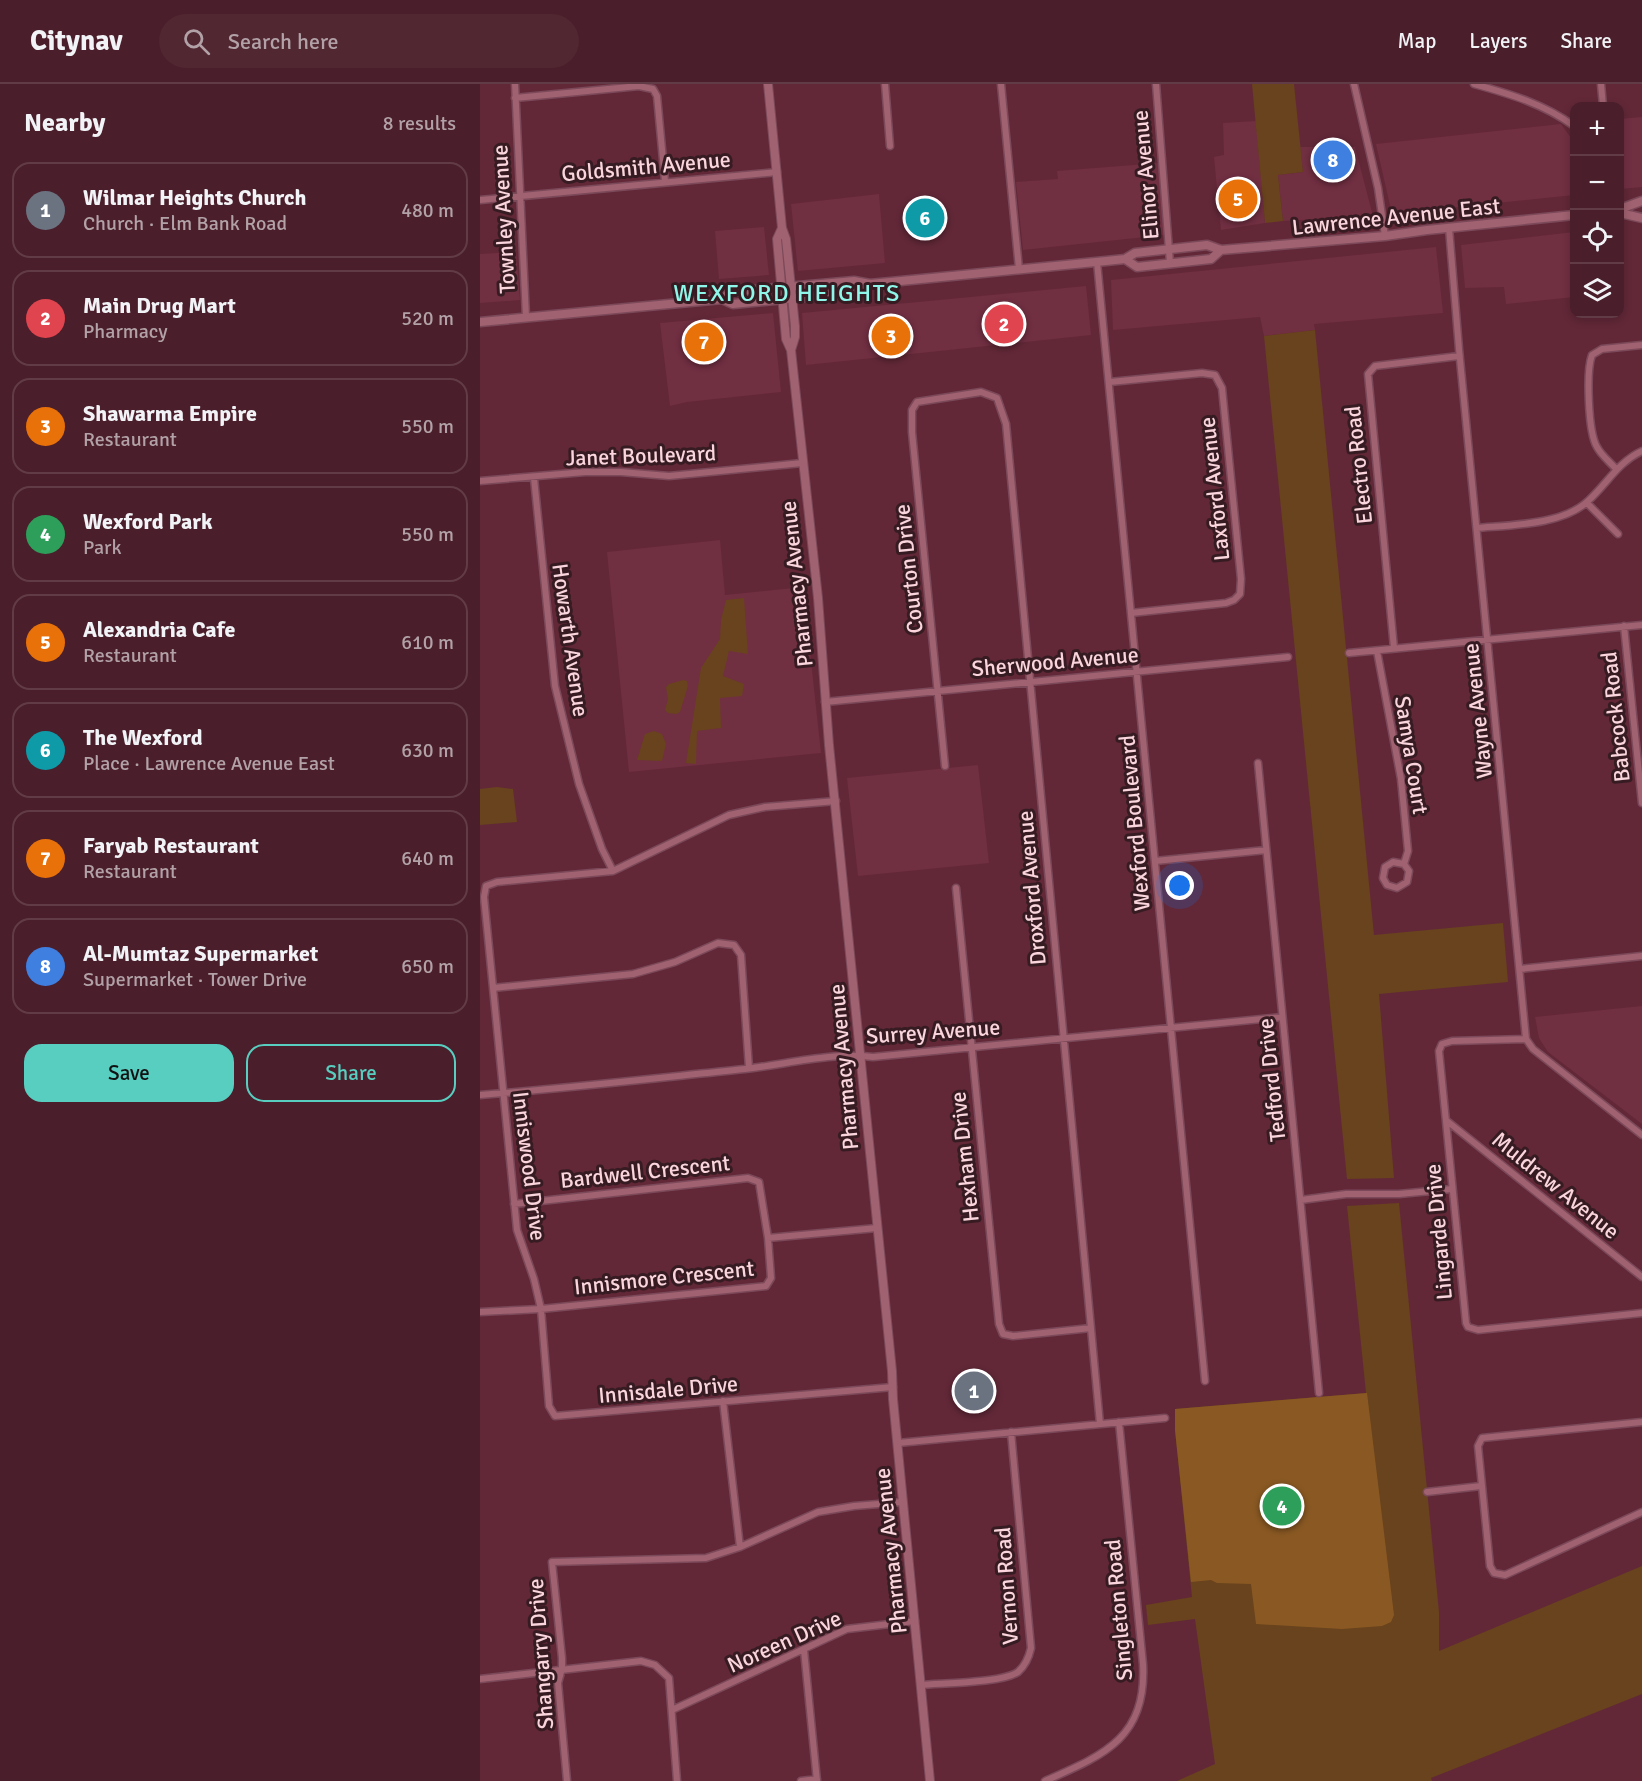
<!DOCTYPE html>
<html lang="en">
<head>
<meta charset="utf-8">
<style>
  :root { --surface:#4a1e2a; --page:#512732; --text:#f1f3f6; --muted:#b2a2a8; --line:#613c47; --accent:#58cec0 }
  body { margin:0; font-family:Signika,sans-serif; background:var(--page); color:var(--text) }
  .controls { position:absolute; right:18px; top:18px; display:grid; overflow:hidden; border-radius:12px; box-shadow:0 3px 9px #0003 }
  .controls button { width:54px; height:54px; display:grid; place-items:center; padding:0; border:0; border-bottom:2px solid var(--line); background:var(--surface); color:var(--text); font:30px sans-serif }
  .you { position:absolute; left:700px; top:802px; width:21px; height:21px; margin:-15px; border:4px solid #fff; border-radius:50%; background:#1a73e8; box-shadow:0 0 0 9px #1a73e833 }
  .badge { display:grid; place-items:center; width:39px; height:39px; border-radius:50%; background:var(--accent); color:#fff; font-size:20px; font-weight:700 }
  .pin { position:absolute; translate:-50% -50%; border:3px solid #fff; box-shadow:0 2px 6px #0006 }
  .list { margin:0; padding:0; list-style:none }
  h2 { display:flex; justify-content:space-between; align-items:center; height:78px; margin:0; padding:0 24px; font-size:26px }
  h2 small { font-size:20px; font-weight:400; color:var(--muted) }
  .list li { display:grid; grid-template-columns:39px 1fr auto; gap:18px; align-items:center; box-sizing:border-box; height:96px; margin:0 12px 12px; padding:0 12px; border:2px solid var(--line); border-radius:18px }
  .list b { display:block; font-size:22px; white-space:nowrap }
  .list p { margin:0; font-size:20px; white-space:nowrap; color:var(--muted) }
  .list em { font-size:20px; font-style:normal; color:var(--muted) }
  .actions { display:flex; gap:12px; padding:18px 24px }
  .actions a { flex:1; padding:14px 0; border:2px solid var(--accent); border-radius:18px; text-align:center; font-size:21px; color:var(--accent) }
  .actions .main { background:var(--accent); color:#111 }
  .icon { flex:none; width:33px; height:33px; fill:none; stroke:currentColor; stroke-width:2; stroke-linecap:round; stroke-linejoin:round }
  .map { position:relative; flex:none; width:1162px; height:1697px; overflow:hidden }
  header { display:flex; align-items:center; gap:36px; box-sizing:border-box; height:84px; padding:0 30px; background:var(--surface); border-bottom:2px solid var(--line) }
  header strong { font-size:28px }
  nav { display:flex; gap:33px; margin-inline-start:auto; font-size:21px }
  .search { width:420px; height:54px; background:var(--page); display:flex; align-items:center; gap:15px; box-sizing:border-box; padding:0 21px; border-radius:33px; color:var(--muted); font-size:22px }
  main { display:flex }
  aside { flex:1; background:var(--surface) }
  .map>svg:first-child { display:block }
</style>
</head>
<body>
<header>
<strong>Citynav</strong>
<div class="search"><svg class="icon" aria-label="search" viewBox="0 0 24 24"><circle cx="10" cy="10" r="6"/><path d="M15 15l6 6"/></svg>Search here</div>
<nav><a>Map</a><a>Layers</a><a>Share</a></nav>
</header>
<main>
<aside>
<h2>Nearby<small>8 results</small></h2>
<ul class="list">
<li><span class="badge" style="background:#6b7280">1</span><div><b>Wilmar Heights Church</b><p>Church · Elm Bank Road</p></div><em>480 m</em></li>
<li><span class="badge" style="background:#e0444e">2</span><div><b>Main Drug Mart</b><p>Pharmacy</p></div><em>520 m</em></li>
<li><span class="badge" style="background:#e8710a">3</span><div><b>Shawarma Empire</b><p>Restaurant</p></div><em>550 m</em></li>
<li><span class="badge" style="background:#2e9e5b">4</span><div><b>Wexford Park</b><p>Park</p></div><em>550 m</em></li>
<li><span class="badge" style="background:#e8710a">5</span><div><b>Alexandria Cafe</b><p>Restaurant</p></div><em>610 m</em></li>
<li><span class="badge" style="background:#0f9aa8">6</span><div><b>The Wexford</b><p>Place · Lawrence Avenue East</p></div><em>630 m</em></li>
<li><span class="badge" style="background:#e8710a">7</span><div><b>Faryab Restaurant</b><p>Restaurant</p></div><em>640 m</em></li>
<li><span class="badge" style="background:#3f7fe0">8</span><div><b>Al-Mumtaz Supermarket</b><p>Supermarket · Tower Drive</p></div><em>650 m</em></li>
</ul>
<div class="actions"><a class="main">Save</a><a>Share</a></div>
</aside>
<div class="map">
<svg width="1162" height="1697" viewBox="0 0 1162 1697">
  <rect width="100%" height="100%" fill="#622838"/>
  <path fill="#712f42" d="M1162,33V103L1140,105V35Z
    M776,37L785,139L741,146L734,73L744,71L743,39Z
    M1081,40L1094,58V111L912,130L896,60Z
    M820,63H875L893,132L803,137L798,91L823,88Z
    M679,79L684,151L543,166L536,98L578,95L577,87Z
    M399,110L405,179L318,187L311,120Z
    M284,143L289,191L239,195L235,147Z
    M1094,148V213L1026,220L1024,203L985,204L981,161Z
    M956,163L963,229L834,240L835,246L784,252L780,233L633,246L631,196Z
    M36,168L40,216L0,219V170Z
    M606,202L611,251L326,281L322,229Z
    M293,229L301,308L207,318L190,322L180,239Z
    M240,456L245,511L323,503L341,669L149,688L127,468Z
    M498,681L509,779L378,792L367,694Z
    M1162,922V1040L1068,968L1059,954L1055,933Z"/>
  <path fill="#68431d" d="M772,0H814L823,88L798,91L803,137L785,139Z
    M835,246L894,851L1023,839L1028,898L899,910L914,1094L867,1095L784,252Z
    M264,514L268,570L249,567L243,592L264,600L262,612L240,614L241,644L217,647L216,680L206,679L221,584L240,555L241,536L246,516Z
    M203,596L207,597L208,602L200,628L196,630L188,629L185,626L188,615L186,603L189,600Z
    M174,647L182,650L186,660L182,677L157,676L165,650Z
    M17,703L33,705L37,738L0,741V705Z
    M919,1119L959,1528V1567L1162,1482V1610L951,1694L952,1697H697L735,1680L715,1535L668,1541L666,1521L712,1513L695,1346V1325L886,1309L867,1122Z"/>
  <path fill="#8a5923" d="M887,1309L914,1531L911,1538L902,1542L862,1545L776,1540L771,1500L737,1499L731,1496L711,1498L695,1346V1325Z"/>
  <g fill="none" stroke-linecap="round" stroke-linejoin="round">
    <defs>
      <path id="minor" d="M35,0L46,233
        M405,0L410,62
        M521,0L539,185
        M676,0L690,179
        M874,0L898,104L905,152
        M994,0C1030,10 1064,20 1094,42
        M1121,0L1123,22
        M35,14L159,2L173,5L177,12L185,97
        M0,116L297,88
        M969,144L979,265L1046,955L1053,965L1162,1051
        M617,178L725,1297
        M630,298L722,289L735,291L742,304L761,495L760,510L754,516L746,519L651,529
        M1136,385C1130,378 1121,371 1117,363C1108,348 1106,287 1112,271L1122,265L1162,261
        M54,394L75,602L99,700L122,765L133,787
        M0,397L105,388H141L189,392L322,379
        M1107,419L1138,450
        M997,444C1030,441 1083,441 1108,417C1127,400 1138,378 1162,367
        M1144,542L1162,719
        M914,564L888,290L895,282L979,272
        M897,567L921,695L928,767L924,780L929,787L927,798L917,804L907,801L903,794L905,783L913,778L924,780
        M869,569L1162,541
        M345,618L808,573
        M778,679L839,1309
        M465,682L432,348V326L437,318L501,308L517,314L526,340L620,1340
        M356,717L285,723L249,731L133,787L17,798L6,802L4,813L37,1146L54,1195L61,1225L69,1322L75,1332L413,1303
        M675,777L786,766
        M476,804L519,1240L523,1250L533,1252L611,1244
        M1040,885L1162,872
        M13,904L153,890L195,878L238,859L254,861L261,871L269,984
        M1046,955L972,957L962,960L959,967L986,1239L988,1243L998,1246L1162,1229
        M0,1011C89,1004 177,994 265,985C309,980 349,968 393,973L802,933
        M967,1037L1162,1193
        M821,1116L866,1110H919L972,1105
        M34,1120L268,1094L279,1098L288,1154
        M0,1228L61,1225L286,1202L291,1194L288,1154L397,1144
        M243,1317L260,1463
        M1162,1338L1002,1354L998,1362L1010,1482L1014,1489L1025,1491L1162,1428
        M418,1359L685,1334
        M947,1408L1001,1402
        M324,1566L337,1697
        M0,1595L161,1577L175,1581L189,1594L197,1697
        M441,1601C462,1599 523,1599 538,1588C546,1581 549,1573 551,1564L531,1348
        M192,1626L367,1545L435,1537
        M87,1697L78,1599L82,1585V1574L72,1478L226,1474L260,1463L338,1428L374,1422L423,1418
        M321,1697L337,1695
        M565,1697C624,1671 667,1654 663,1580L639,1338"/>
      <path id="tertiary" d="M288,0L302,144L306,155L315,242V253L311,266
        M302,144L297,155L306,255L311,266L338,514L349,661L412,1287L413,1315L450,1697"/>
      <path id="secondary" d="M1140,125L1162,117
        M1140,129L1162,134
        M645,175L657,183L731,175L741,166
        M242,215L251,208L374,197L390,200L626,177L645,175L655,169L727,161L741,166L905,152L947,146L1094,131
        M0,238L242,215L253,220L357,210L376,208L390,200"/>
    </defs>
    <use href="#minor" stroke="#7b4959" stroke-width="9"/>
    <use href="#tertiary" stroke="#7b4959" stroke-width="10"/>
    <use href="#secondary" stroke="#7b4959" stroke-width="11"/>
    <use href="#minor" stroke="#a06170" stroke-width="6"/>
    <use href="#tertiary" stroke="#a06170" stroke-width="8"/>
    <use href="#secondary" stroke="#a06170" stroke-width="8"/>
  </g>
  <g text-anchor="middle" stroke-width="6" stroke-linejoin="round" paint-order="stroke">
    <g font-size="22" fill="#fad5dd" stroke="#361c22">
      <text transform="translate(166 82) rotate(-5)" y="8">Goldsmith Avenue</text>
      <text transform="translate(665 91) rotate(-95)" y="8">Elinor Avenue</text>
      <text transform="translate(916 132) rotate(-6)" y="8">Lawrence Avenue East</text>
      <text transform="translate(23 135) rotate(-93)" y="8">Townley Avenue</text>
      <text transform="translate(161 371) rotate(-2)" y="8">Janet Boulevard</text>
      <text transform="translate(878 381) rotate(-96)" y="8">Electro Road</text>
      <text transform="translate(734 405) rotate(-96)" y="8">Laxford Avenue</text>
      <text transform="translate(428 485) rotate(-96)" y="8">Courton Drive</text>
      <text transform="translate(316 500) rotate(-96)" y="8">Pharmacy Avenue</text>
      <text transform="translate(91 556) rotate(82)" y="8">Howarth Avenue</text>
      <text transform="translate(575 577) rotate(-5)" y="8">Sherwood Avenue</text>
      <text transform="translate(997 627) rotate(-96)" y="8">Wayne Avenue</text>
      <text transform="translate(1135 633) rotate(-96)" y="8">Babcock Road</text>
      <text transform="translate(932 671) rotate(81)" y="8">Samya Court</text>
      <text transform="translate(654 739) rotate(-95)" y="8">Wexford Boulevard</text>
      <text transform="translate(551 804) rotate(-95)" y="8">Droxford Avenue</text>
      <text transform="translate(453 947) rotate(-4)" y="8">Surrey Avenue</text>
      <text transform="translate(363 983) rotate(-95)" y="8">Pharmacy Avenue</text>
      <text transform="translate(791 996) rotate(-96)" y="8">Tedford Drive</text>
      <text transform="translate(484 1073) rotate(-96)" y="8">Hexham Drive</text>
      <text transform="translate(50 1082) rotate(83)" y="8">Inniswood Drive</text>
      <text transform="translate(165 1087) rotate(-6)" y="8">Bardwell Crescent</text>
      <text transform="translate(1076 1101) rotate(39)" y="8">Muldrew Avenue</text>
      <text transform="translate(958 1148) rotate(-95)" y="8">Lingarde Drive</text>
      <text transform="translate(184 1193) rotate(-6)" y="8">Innismore Crescent</text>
      <text transform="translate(188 1305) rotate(-5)" y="8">Innisdale Drive</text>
      <text transform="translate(410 1467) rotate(-96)" y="8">Pharmacy Avenue</text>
      <text transform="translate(526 1502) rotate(-94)" y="8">Vernon Road</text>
      <text transform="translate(638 1526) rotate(-95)" y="8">Singleton Road</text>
      <text transform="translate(304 1557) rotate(-24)" y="8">Noreen Drive</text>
      <text transform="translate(60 1570) rotate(-94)" y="8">Shangarry Drive</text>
    </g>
    <g font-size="24" letter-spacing="1.5" fill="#8ef7e9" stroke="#361c22">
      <text x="307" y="217">WEXFORD HEIGHTS</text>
    </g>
  </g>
</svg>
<div class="controls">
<button>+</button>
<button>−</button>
<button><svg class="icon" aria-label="locate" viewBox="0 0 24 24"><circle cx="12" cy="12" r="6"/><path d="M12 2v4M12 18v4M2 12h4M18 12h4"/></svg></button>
<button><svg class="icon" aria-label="layers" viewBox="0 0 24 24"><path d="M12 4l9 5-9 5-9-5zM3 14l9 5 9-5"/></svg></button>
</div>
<div class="you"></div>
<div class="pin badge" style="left:494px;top:1307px;background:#6b7280">1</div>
<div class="pin badge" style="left:524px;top:240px;background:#e0444e">2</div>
<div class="pin badge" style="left:411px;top:252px;background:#e8710a">3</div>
<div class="pin badge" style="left:802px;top:1422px;background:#2e9e5b">4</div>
<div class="pin badge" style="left:758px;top:115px;background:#e8710a">5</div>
<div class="pin badge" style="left:445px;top:134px;background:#0f9aa8">6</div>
<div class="pin badge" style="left:224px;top:258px;background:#e8710a">7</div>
<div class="pin badge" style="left:853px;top:76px;background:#3f7fe0">8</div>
</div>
</main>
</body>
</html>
